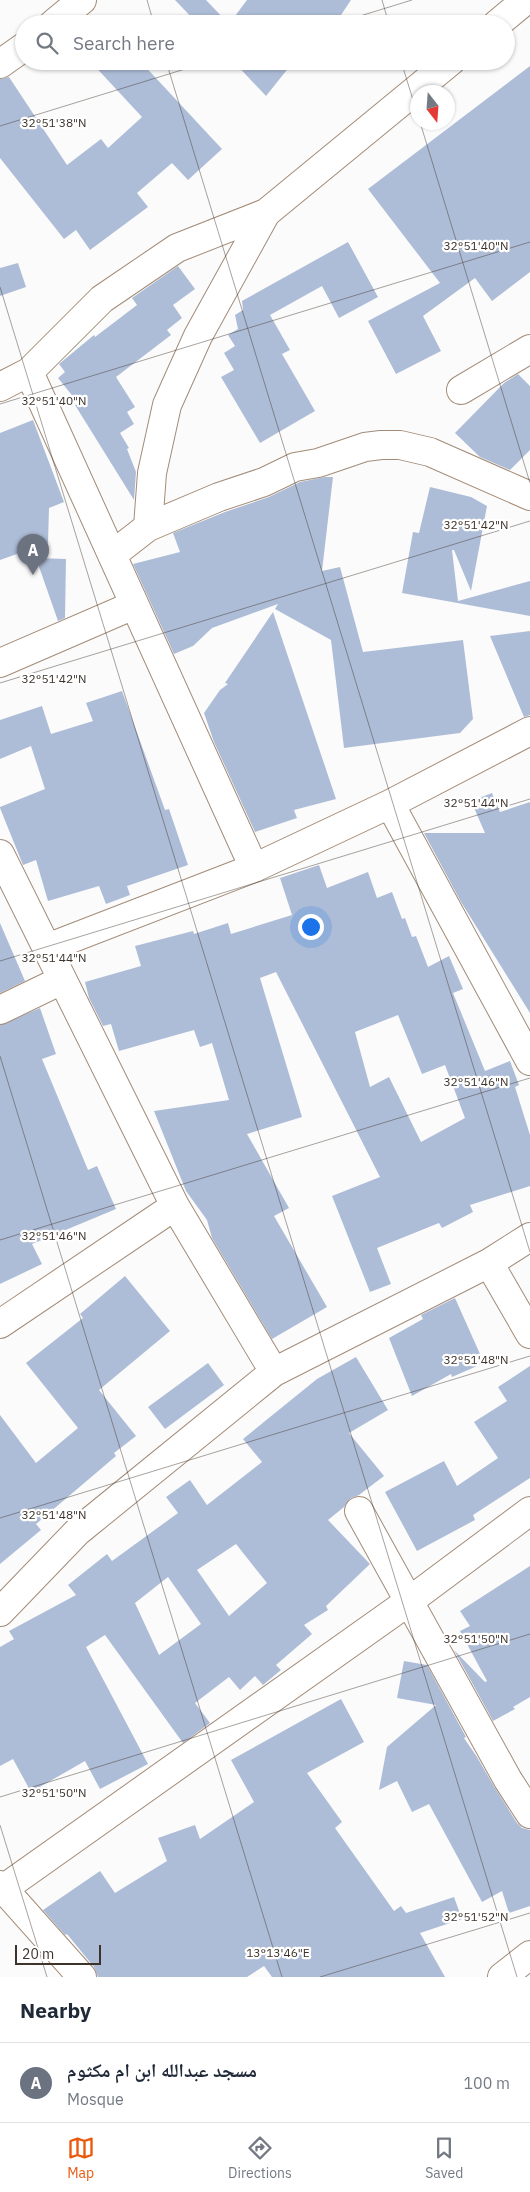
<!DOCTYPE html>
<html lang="en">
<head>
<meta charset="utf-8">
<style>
  :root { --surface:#fff; --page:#f6f6f7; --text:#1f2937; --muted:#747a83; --line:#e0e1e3; --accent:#ea580c }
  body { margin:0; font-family:"IBM Plex Sans","Noto Naskh Arabic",sans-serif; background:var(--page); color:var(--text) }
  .compass { position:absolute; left:410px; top:85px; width:45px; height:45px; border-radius:50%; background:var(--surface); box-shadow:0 1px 4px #0004; rotate:163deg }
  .scale { position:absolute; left:15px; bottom:12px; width:86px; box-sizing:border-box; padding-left:5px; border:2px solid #3d332b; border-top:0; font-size:14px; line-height:18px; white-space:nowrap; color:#3d332b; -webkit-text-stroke:4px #fff; paint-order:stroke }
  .you { position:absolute; left:310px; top:926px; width:18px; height:18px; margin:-12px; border:4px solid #fff; border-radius:50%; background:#1a73e8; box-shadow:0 0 0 8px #1a73e833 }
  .badge { display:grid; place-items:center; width:32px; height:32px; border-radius:50%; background:var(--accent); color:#fff; font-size:16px; font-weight:700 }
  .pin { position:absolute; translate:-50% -41px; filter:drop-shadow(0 1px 2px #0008) }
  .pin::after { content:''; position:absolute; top:26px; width:18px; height:15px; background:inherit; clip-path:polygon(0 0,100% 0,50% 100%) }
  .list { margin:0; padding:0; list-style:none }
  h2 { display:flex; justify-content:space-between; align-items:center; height:65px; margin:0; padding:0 20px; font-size:21px }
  h2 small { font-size:16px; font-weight:400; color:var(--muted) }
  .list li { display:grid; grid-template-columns:32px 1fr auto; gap:15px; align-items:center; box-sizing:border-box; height:80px; padding:0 20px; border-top:1px solid var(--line) }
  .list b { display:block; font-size:19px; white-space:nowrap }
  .list p { margin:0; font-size:16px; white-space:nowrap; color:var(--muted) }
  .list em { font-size:16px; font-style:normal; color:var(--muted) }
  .icon { flex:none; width:28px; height:28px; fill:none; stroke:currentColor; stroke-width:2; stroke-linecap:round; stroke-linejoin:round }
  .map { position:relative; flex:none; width:530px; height:1977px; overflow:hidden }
  .search { position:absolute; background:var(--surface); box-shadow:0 1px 4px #0004; left:15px; right:15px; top:15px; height:55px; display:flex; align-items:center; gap:12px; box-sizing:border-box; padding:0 18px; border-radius:28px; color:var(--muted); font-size:19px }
  .sheet { height:145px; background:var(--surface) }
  nav { display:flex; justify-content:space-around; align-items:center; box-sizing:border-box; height:70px; border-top:1px solid var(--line); background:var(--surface); font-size:14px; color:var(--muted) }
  nav a { display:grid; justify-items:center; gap:2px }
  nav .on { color:var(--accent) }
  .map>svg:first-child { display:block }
</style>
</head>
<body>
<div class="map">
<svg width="530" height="1977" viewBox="0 0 530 1977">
  <rect width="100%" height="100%" fill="#fbfbfb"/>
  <path fill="#aebdd7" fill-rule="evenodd" d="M175,0H206L229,24L247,0H351L335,24H198Z
    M90,61H140L222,149L188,180L172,163L137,193L148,207L90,250L76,230L64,239L0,158V79L9,77L67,165L101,139L108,148L142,117Z
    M233,61H294L266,96Z
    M530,66V272L492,301L475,278L423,316L441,351L396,374L368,321L440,283L368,189Z
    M348,242L378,297L339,318L322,286L270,315L290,350L282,354L315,411L260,443L221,377L234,370L224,353L235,346L228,335L238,329L235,315L243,310L242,301Z
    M18,263L26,287L0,296V268Z
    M178,266L195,289L173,305L182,318L167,330L171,335L116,377L135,407L127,412L134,424L120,433L129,448L127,449L136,472L134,500L75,405L79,404L58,378L65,372L59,364L94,335L95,337L137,305L132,298Z
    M518,374L530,386V450L510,470L480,457L455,433L504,383Z
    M33,420L64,502L49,508L48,543L0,560V433Z
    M325,477H333L322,571L340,567L363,652L463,640L473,719L460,733L344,748L331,640L275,609L278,604L212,628L193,646L174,654L133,564L180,552L173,533L225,512L269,497L300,482Z
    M430,487L471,497L487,506L471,591L454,550H452L458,601L530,581V616L402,593L413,532L419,533Z
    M36,558L66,559L65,618L58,621Z
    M273,612L336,799L294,810L297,818L255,832L214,742L204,713L220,690L228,684L225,683Z
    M530,631V715L524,717L490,636Z
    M122,691L165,810L169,809L188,865L127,886L130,895L106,904L99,886L48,901L36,860L23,865L0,808V807L45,789L31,746L0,759V720L42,706L51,734L93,721L86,703Z
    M492,793L500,812L530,802V1013L461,902L424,833H485L471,801Z
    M319,865L327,888L368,872L377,898L392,892L402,919L405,918L412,937L416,936L428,967L449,956L463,989L453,993L485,1071L510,1061L519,1085L515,1087L530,1135V1186L470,1205L473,1212L442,1228L439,1223L377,1248L391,1284L370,1292L332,1196L380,1177L276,972L260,978L302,1117L247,1134L289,1208L274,1216L327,1307L272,1339L212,1238L207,1220L186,1191L154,1111L229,1100L212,1043L200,1047L194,1030L119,1051L111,1024L103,1026L89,998L85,982L141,966L135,946L193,931L194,934L228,923L231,934L292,915L280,878ZM398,1015L422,1074L445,1065L465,1118L421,1142L389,1077L370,1087L355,1032Z
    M0,923L25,981L0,993Z
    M40,1008L56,1054L42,1059L88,1170L97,1166L116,1209L32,1244L42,1264L0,1284V1025Z
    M125,1276L170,1331L99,1390L136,1436L114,1453L116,1456L36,1524L41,1530L0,1564V1415L36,1463L78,1428L26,1363L83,1318L80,1314Z
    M455,1298L484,1363L452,1377L451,1374L412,1396L389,1338L423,1319L421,1315Z
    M356,1357L388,1410L349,1433L384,1476L359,1495L351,1498L344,1507L328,1520L370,1564L326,1606L328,1610L304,1625L312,1634L276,1665L281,1670L263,1685L255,1676L240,1690L229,1677L195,1703L210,1723L183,1743L105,1635L86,1647L148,1764L100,1789L85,1761L31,1792L13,1759L0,1766V1647L14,1639L9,1631L76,1595L68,1585L107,1554L112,1561L178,1513L166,1497L190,1480L207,1505L262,1462L243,1439L317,1379ZM236,1544L267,1583L229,1616L197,1570ZM168,1577L201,1624L159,1655L135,1603Z
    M208,1363L224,1385L165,1429L148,1407Z
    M530,1366V1478L473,1515L475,1520L417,1551L385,1492L444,1461L457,1486L498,1458L474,1422L507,1401L498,1387Z
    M530,1566V1697L513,1707L515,1709L493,1721L454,1650L485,1682L487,1681L460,1631L470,1626L460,1611Z
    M404,1661L427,1665L466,1737L464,1738L477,1757L495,1788L517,1823L522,1828L530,1830V1906L509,1913L502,1891L482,1902L429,1804L412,1812L397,1781L379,1790L387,1747L436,1705L397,1698Z
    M341,1699L364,1742L307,1773L342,1822L335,1828L394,1911L401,1906L406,1913L454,1897L462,1919L420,1933L445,1977H272L264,1966L247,1977H98L94,1967L67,1934L65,1935L43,1910L100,1871L115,1893L167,1861L158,1838L195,1825L200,1839L254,1802L231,1760Z"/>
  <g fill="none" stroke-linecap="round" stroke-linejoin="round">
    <defs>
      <path id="minor" d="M53,24L82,0
        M497,24L526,0
        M0,64L24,47
        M29,372L254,868
        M0,387L29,372L102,299L177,248L266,213L451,61
        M461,390L530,349
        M148,527L152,473L167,405L198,336L266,213
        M112,555L148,527L219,497L264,482L295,467L318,463L365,447L381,445H400L430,452L530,496
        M0,663L134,605
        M390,804L530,1061
        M0,854L175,1206L274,1372
        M47,948L254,868L390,804L530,731
        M0,1010L62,980
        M489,1263L530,1334
        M0,1324L175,1206
        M359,1511L508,1780L530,1814
        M0,1612L77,1532L274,1372L489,1263L530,1237
        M0,1885L82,1977
        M3,1889L408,1602L530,1511
        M502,1977L530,1955"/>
    </defs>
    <use href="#minor" stroke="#a38b77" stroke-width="30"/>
    <use href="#minor" stroke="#fff" stroke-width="28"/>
  </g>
  <path fill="none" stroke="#3d332b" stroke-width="1" stroke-opacity="0.45" d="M147,0L154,24M382,0L389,24M334,24L412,0M166,61L530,1252M401,61L418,116M420,122L530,483M0,126L211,61M0,287L517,1977M0,404L530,242M0,683L530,521M0,961L530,799M0,1056L282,1977M0,1240L530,1078M0,1518L530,1356M0,1797L530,1634M0,1825L47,1977M320,1977L530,1913"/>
  <g font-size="12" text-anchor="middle" fill="#3d332b" stroke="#fff" stroke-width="4.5" stroke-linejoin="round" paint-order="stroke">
    <text x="54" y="127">32°51'38"N</text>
    <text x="476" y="250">32°51'40"N</text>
    <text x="54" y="405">32°51'40"N</text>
    <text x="476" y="529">32°51'42"N</text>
    <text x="54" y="683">32°51'42"N</text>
    <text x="476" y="807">32°51'44"N</text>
    <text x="54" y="962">32°51'44"N</text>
    <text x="476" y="1086">32°51'46"N</text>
    <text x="54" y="1240">32°51'46"N</text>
    <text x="476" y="1364">32°51'48"N</text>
    <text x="54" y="1519">32°51'48"N</text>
    <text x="476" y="1643">32°51'50"N</text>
    <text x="54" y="1797">32°51'50"N</text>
    <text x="476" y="1921">32°51'52"N</text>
    <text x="278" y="1957">13°13'46"E</text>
  </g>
</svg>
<svg class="compass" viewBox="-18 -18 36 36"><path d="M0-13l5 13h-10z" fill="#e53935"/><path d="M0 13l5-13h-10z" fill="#747a83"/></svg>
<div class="scale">20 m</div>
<div class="you"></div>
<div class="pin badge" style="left:33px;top:575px;background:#6b7280">A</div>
<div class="search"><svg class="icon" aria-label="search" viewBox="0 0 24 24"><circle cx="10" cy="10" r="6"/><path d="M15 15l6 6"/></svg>Search here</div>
</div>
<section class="sheet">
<h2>Nearby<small></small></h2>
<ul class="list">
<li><span class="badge" style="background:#6b7280">A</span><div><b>مسجد عبدالله ابن ام مكثوم</b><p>Mosque</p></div><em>100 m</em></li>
</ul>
</section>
<nav>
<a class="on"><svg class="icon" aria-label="map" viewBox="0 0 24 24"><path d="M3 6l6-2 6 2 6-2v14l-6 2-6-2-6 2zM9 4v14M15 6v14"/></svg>Map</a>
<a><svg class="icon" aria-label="directions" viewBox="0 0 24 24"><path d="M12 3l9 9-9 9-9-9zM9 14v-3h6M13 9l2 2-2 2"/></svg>Directions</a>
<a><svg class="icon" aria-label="saved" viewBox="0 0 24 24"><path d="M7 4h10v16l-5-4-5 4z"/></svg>Saved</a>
</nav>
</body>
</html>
